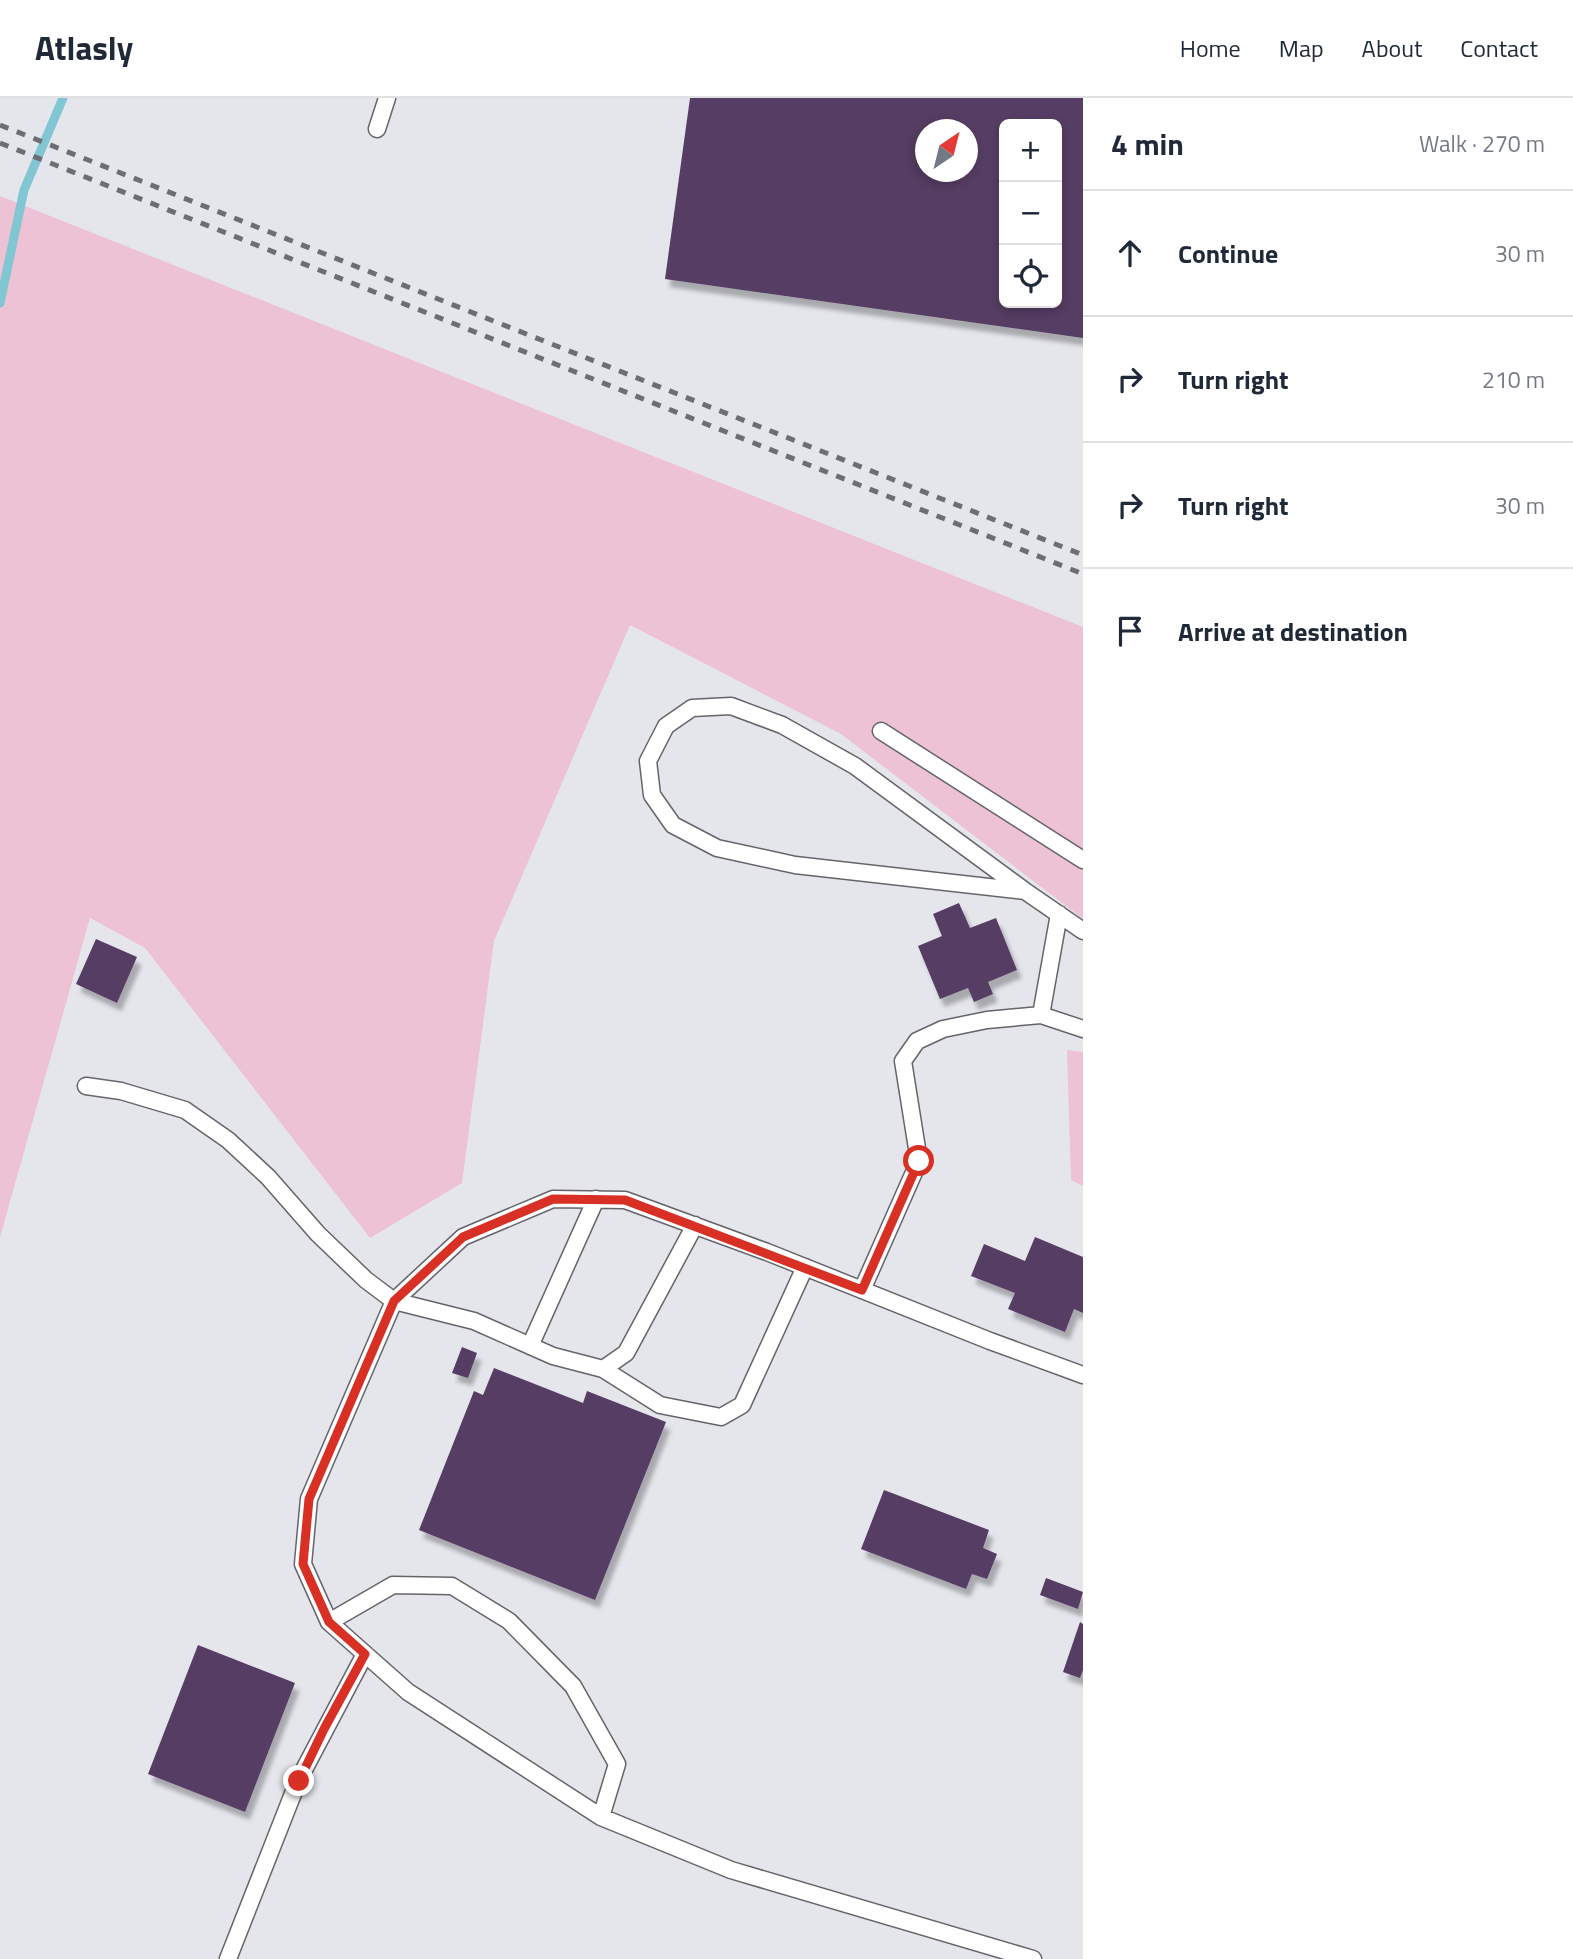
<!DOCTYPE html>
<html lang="en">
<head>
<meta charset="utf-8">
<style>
  :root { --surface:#fff; --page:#f6f6f7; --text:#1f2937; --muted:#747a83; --line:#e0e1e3 }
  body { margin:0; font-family:"Titillium Web",sans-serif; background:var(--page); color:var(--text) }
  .controls { position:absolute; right:21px; top:21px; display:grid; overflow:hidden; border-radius:10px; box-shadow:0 4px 10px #0003 }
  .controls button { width:63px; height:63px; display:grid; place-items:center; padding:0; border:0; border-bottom:2px solid var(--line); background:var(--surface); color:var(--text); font:35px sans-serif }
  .compass { position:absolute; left:915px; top:21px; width:63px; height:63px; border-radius:50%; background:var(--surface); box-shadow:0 4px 10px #0003; rotate:35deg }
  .stop { position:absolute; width:21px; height:21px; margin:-16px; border:5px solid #d93025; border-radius:50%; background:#fff }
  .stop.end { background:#d93025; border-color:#fff; box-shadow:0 2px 7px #0008 }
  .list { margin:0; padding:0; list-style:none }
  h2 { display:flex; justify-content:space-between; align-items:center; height:91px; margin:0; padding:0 28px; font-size:30px }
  h2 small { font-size:23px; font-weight:400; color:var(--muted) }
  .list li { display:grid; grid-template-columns:46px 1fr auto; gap:21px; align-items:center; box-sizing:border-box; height:126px; padding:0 28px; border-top:2px solid var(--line) }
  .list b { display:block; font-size:26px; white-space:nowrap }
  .list em { font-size:23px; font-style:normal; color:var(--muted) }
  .icon { flex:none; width:38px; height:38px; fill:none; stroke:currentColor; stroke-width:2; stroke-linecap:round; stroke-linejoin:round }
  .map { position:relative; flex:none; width:1083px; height:1861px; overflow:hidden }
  header { display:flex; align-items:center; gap:42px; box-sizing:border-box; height:98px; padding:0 35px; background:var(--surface); border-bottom:2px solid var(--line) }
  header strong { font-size:33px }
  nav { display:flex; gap:38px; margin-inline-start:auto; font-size:24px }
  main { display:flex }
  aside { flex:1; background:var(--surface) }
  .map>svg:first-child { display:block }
</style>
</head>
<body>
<header>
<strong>Atlasly</strong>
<nav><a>Home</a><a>Map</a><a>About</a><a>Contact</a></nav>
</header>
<main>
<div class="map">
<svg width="1083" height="1861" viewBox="0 0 1083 1861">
  <defs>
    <filter id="shadow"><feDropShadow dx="4.5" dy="8" stdDeviation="2" flood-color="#0004"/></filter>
  </defs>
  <rect width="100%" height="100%" fill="#e5e6ec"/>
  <path fill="#eec2d5" d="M0,98L1083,529V821L841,636L630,527L494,843L462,1085L370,1140L145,850L90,820L0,1139Z
    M1067,952L1083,954V1088L1071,1082Z"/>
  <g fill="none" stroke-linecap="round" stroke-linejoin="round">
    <path stroke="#80c6d3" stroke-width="9" d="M0,205L24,92L63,0"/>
  </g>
  <path fill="#573c63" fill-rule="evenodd" filter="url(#shadow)" d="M690,0H1083V240L665,181ZM1004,26H1057V205H1004ZM926,32H968V74H926Z
    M959,805L970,830L996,820L1017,872L988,884L993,896L974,904L968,890L940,901L918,848L942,838L933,816Z
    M96,841L137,859L117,905L76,886Z
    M1035,1139L1083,1159V1215L1074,1211L1065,1234L1008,1211L1015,1195L971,1178L984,1146L1025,1163Z
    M462,1249L477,1255L468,1280L452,1275Z
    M494,1270L583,1305L587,1293L666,1324L595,1502L419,1432L474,1293L483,1297Z
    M884,1392L989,1432L983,1450L997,1456L987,1481L972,1476L966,1491L861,1451Z
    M1046,1480L1083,1494L1078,1511L1040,1497Z
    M1080,1524L1083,1526V1572L1080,1580L1063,1574Z
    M198,1547L295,1585L245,1714L148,1676Z"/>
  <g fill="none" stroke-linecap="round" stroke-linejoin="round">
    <defs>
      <path id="lane" d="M377,31L387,0
        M881,633L1083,762
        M1025,793L795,767L717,750L673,727L652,697L648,663L666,628L692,610L731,608L782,627L855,668L1025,793L1083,833
        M1041,917L1059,816
        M86,988L121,993L185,1012L228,1042L268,1079L318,1136L366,1182L394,1203L474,1223L553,1258L603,1271L626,1255L695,1127
        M862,1192L919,1063L903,963L917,943L943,931L987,922L1041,917L1083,931
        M530,1248L596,1101
        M603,1271L660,1307L721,1319L742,1307L805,1169
        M329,1524L393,1487L452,1488L509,1523L573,1588L617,1666L601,1719
        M228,1861L298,1683L365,1556
        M1033,1861L731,1772L601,1719L408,1594L329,1524L303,1466L309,1401L394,1203L463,1139L553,1101L625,1102L767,1154L990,1243L1083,1277"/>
    </defs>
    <use href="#lane" stroke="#64646a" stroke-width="19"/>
    <use href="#lane" stroke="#fff" stroke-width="16"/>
    <path stroke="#6d6e71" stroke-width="5" stroke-dasharray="9 9" stroke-linecap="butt" d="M0,27L1083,457
      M0,45L1083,476"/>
  </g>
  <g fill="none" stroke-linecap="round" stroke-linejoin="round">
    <path stroke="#d93025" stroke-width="9" d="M299,1683L324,1631L365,1556L329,1524L303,1466L309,1401L394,1203L463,1139L553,1101L625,1102L862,1192L919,1063"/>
  </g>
</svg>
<div class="controls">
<button>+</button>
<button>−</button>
<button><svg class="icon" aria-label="locate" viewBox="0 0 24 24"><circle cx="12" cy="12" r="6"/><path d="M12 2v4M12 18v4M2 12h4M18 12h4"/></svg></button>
</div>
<svg class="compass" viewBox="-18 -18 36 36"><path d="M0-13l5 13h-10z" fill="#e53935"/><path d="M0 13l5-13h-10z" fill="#747a83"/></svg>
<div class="stop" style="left:919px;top:1063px"></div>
<div class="stop end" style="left:299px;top:1683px"></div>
</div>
<aside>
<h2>4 min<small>Walk · 270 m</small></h2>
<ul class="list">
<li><svg class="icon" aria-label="ahead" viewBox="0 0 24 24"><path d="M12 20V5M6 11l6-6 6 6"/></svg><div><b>Continue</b></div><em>30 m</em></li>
<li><svg class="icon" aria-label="right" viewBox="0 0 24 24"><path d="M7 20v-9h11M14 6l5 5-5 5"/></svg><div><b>Turn right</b></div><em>210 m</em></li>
<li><svg class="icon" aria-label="right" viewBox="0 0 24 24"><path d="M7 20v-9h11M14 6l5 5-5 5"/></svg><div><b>Turn right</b></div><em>30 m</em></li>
<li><svg class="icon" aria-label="arrive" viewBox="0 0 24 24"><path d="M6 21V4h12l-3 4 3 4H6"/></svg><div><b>Arrive at destination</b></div></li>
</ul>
</aside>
</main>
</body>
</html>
